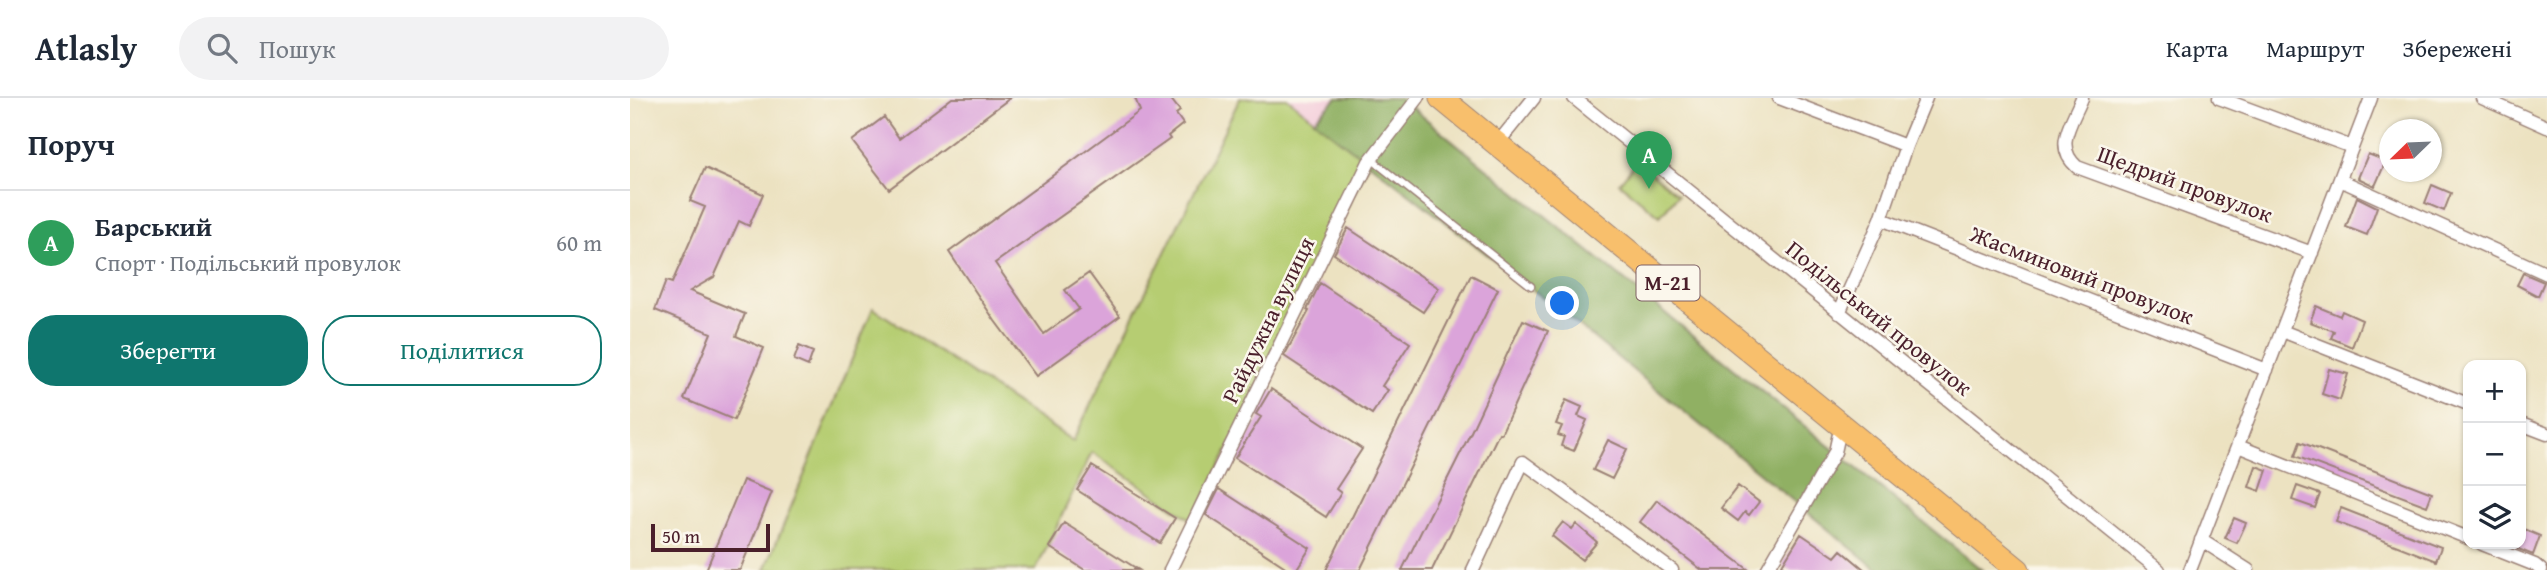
<!DOCTYPE html>
<html lang="uk">
<head>
<meta charset="utf-8">
<style>
  :root { --surface:#fff; --page:#f2f2f3; --text:#1f2937; --muted:#747a83; --line:#e0e1e3; --accent:#0f766e }
  body { margin:0; font-family:"Gentium Book Plus",serif; background:var(--page); color:var(--text) }
  .controls { position:absolute; right:21px; bottom:21px; display:grid; overflow:hidden; border-radius:14px; box-shadow:0 2px 5px #0004 }
  .controls button { width:63px; height:63px; display:grid; place-items:center; padding:0; border:0; border-bottom:2px solid var(--line); background:var(--surface); color:var(--text); font:35px sans-serif }
  .compass { position:absolute; left:1749px; top:21px; width:63px; height:63px; border-radius:50%; background:var(--surface); box-shadow:0 2px 5px #0004; rotate:247deg }
  .scale { position:absolute; left:21px; bottom:18px; width:119px; box-sizing:border-box; padding-left:7px; border:4px solid #4a1f2b; border-top:0; font-size:19px; line-height:24px; white-space:nowrap; color:#4a1f2b; -webkit-text-stroke:5px #fbf7ec; paint-order:stroke }
  .you { position:absolute; left:933px; top:206px; width:24px; height:24px; margin:-18px; border:5px solid #fff; border-radius:50%; background:#1a73e8; box-shadow:0 0 0 10px #1a73e833 }
  .badge { display:grid; place-items:center; width:46px; height:46px; border-radius:50%; background:var(--accent); color:#fff; font-size:23px; font-weight:700 }
  .pin { position:absolute; translate:-50% -58px; filter:drop-shadow(0 2px 4px #0008) }
  .pin::after { content:''; position:absolute; top:37px; width:24px; height:21px; background:inherit; clip-path:polygon(0 0,100% 0,50% 100%) }
  .list { margin:0; padding:0; list-style:none }
  h2 { display:flex; justify-content:space-between; align-items:center; height:91px; margin:0; padding:0 28px; font-size:30px }
  h2 small { font-size:23px; font-weight:400; color:var(--muted) }
  .list li { display:grid; grid-template-columns:46px 1fr auto; gap:21px; align-items:center; box-sizing:border-box; height:105px; padding:0 28px; border-top:2px solid var(--line) }
  .list b { display:block; font-size:26px; white-space:nowrap }
  .list p { margin:0; font-size:23px; white-space:nowrap; color:var(--muted) }
  .list em { font-size:23px; font-style:normal; color:var(--muted) }
  .actions { display:flex; gap:14px; padding:21px 28px }
  .actions a { flex:1; padding:16px 0; border:2px solid var(--accent); border-radius:28px; text-align:center; font-size:24px; color:var(--accent) }
  .actions .main { background:var(--accent); color:#fff }
  .icon { flex:none; width:38px; height:38px; fill:none; stroke:currentColor; stroke-width:2; stroke-linecap:round; stroke-linejoin:round }
  .map { position:relative; flex:none; width:1917px; height:472px; overflow:hidden }
  header { display:flex; align-items:center; gap:42px; box-sizing:border-box; height:98px; padding:0 35px; background:var(--surface); border-bottom:2px solid var(--line) }
  header strong { font-size:33px }
  nav { display:flex; gap:38px; margin-inline-start:auto; font-size:24px }
  .search { width:490px; height:63px; background:var(--page); display:flex; align-items:center; gap:18px; box-sizing:border-box; padding:0 24px; border-radius:38px; color:var(--muted); font-size:26px }
  main { display:flex }
  aside { flex:1; background:var(--surface) }
  .map>svg:first-child { display:block }
</style>
</head>
<body>
<header>
<strong>Atlasly</strong>
<div class="search"><svg class="icon" aria-label="search" viewBox="0 0 24 24"><circle cx="10" cy="10" r="6"/><path d="M15 15l6 6"/></svg>Пошук</div>
<nav><a>Карта</a><a>Маршрут</a><a>Збережені</a></nav>
</header>
<main>
<aside>
<h2>Поруч<small></small></h2>
<ul class="list">
<li><span class="badge" style="background:#2e9e5b">A</span><div><b>Барський</b><p>Спорт · Подільський провулок</p></div><em>60 m</em></li>
</ul>
<div class="actions"><a class="main">Зберегти</a><a>Поділитися</a></div>
</aside>
<div class="map">
<svg width="1917" height="472" viewBox="0 0 1917 472">
  <rect width="100%" height="100%" fill="#fbf7ec"/>
  <filter id="ink" filterUnits="userSpaceOnUse"><feTurbulence type="fractalNoise" baseFrequency=".0143" numOctaves="2"/><feDisplacementMap in="SourceGraphic" scale="14" xChannelSelector="R" yChannelSelector="G"/><feConvolveMatrix kernelMatrix="1 2 1 2 8 2 1 2 1" color-interpolation-filters="sRGB"/></filter>
  <filter id="wash" filterUnits="userSpaceOnUse"><feTurbulence type="fractalNoise" baseFrequency=".00686" numOctaves="4" result="noise"/><feDisplacementMap in="SourceGraphic" scale="28" xChannelSelector="R" yChannelSelector="G"/><feGaussianBlur stdDeviation="1.57" result="paint"/><feColorMatrix in="noise" values="0 0 0 0 0 0 0 0 0 0 0 0 0 0 0 0 0 1.4 0 .05"/><feComposite in="paint" operator="in"/></filter>
  <g filter="url(#wash)">
    <rect width="100%" height="100%" fill="#ece2c1"/>
    <path fill="#f4cfdc" d="M657,0H707L684,22Z"/>
    <path fill="#b6cd72" stroke="#80764e" stroke-width="2" d="M610,0H657L739,64L563,423L462,354L406,472H135L243,210L443,343Z
      M1007,63L1048,97L1030,118L989,85Z"/>
    <path fill="#90b064" stroke="#6d6848" stroke-width="2" d="M707,0H770L1352,472H1248L938,219L684,22Z"/>
    <g id="blocks">
      <path fill="#dba4da" d="M322,0H380L259,91L222,43L254,19L269,40Z
        M505,0H540L550,13L546,16L553,26L538,38L540,41L365,165L414,236L449,211L435,192L459,175L490,218L406,278L365,223L319,154L510,13Z
        M1738,56L1756,63L1745,88L1728,80Z
        M75,70L133,96L119,128L109,123L84,179L60,193L115,216L106,238L134,250L104,322L54,301L81,235L25,212L36,183L42,185L75,109L60,103Z
        M1802,87L1821,95L1814,113L1795,105Z
        M1727,99L1747,109L1737,137L1716,129Z
        M718,130L809,190L793,214L704,156Z
        M1893,175L1914,184L1908,198L1887,187Z
        M841,177L868,191L730,472H696Z
        M690,185L780,245L752,288L758,292L742,316L654,258L679,213L677,212Z
        M1686,208L1710,218L1712,213L1732,222L1722,249L1701,240L1704,233L1680,224Z
        M893,222L918,233L871,336L869,335L802,472H772L840,336Z
        M169,248L183,254L178,268L164,262Z
        M1699,271L1718,276L1710,302L1692,296Z
        M641,291L732,351L706,391L711,395L696,419L605,360L631,319L626,316Z
        M936,302L952,309L948,318L957,322L944,353L931,348L934,339L928,337L932,328L926,326Z
        M978,342L997,351L982,381L963,372Z
        M1670,344L1802,395L1797,408L1665,358Z
        M462,368L545,420L530,445L447,392Z
        M1626,368L1637,372L1630,393L1619,389Z
        M113,382L142,394L110,472H76Z
        M1108,388L1129,404L1119,417L1115,414L1108,423L1091,410Z
        M1667,388L1690,396L1685,410L1662,402Z
        M589,391L680,450L666,472H660L576,417Z
        M1027,402L1119,472H1072L1010,424Z
        M1711,410L1811,449L1806,463L1706,424Z
        M1604,420L1616,425L1607,445L1595,440Z
        M933,424L942,431L946,426L967,444L952,462L922,438Z
        M434,425L509,472H455L419,449Z
        M1891,430L1910,438L1903,457L1881,448L1882,446H1891Z
        M1171,436L1205,459L1211,452L1235,472H1160L1152,467Z"/>
    </g>
  </g>
  <g filter="url(#ink)">
    <use href="#blocks" fill-opacity="0" stroke="#9b8076" stroke-width="2"/>
    <g fill="none" stroke-linecap="round" stroke-linejoin="round">
      <defs>
        <path id="lane" d="M741,61L901,188"/>
        <path id="street" d="M944,0L1529,472
          M1149,0L1276,48
          M1452,0C1442,25 1423,48 1447,69L1682,155
          M1589,0L1722,49
          M1852,0L1917,29
          M867,46L904,0
          M1710,82L1917,176
          M1251,121L1637,272
          M1209,215L1251,121L1276,48L1296,0
          M1652,233L1838,306
          M1891,326L1917,336
          M1608,348L1838,440
          M1571,442L1618,472
          M1852,446L1905,467L1911,472
          M540,472L739,64L788,0
          M843,472L893,364L1042,472
          M1137,472L1205,354L1211,327
          M1560,472L1741,0"/>
        <path id="highway" d="M811,0L1388,472"/>
      </defs>
      <use href="#lane" stroke="#9b8076" stroke-width="9"/>
      <use href="#street" stroke="#9b8076" stroke-width="15"/>
      <use href="#highway" stroke="#9b8076" stroke-width="25"/>
      <use href="#lane" stroke="#fff" stroke-width="6"/>
      <use href="#street" stroke="#fff" stroke-width="12"/>
      <use href="#highway" stroke="#f8bf6c" stroke-width="23"/>
    </g>
  </g>
  <g text-anchor="middle" stroke-width="5" stroke-linejoin="round" paint-order="stroke">
    <rect fill="#fbf7ec" stroke="#7f6065" stroke-width="2" x="1006.5" y="167.5" width="63" height="35" rx="5"/>
    <g font-size="21" font-weight="bold" fill="#4a1f2b">
      <text x="1038" y="192">М-21</text>
    </g>
    <g font-size="23" fill="#4a1f2b" stroke="#fbf7ec">
      <text transform="translate(1555 86) rotate(20)" y="8">Щедрий провулок</text>
      <text transform="translate(1452 177) rotate(21)" y="8">Жасминовий провулок</text>
      <text transform="translate(1249 220) rotate(39)" y="8">Подільський провулок</text>
      <text transform="translate(638 222) rotate(-64)" y="8">Райдужна вулиця</text>
    </g>
  </g>
</svg>
<div class="controls">
<button>+</button>
<button>−</button>
<button><svg class="icon" aria-label="layers" viewBox="0 0 24 24"><path d="M12 4l9 5-9 5-9-5zM3 14l9 5 9-5"/></svg></button>
</div>
<svg class="compass" viewBox="-18 -18 36 36"><path d="M0-13l5 13h-10z" fill="#e53935"/><path d="M0 13l5-13h-10z" fill="#747a83"/></svg>
<div class="scale">50 m</div>
<div class="you"></div>
<div class="pin badge" style="left:1019px;top:91px;background:#2e9e5b">A</div>
</div>
</main>
</body>
</html>
